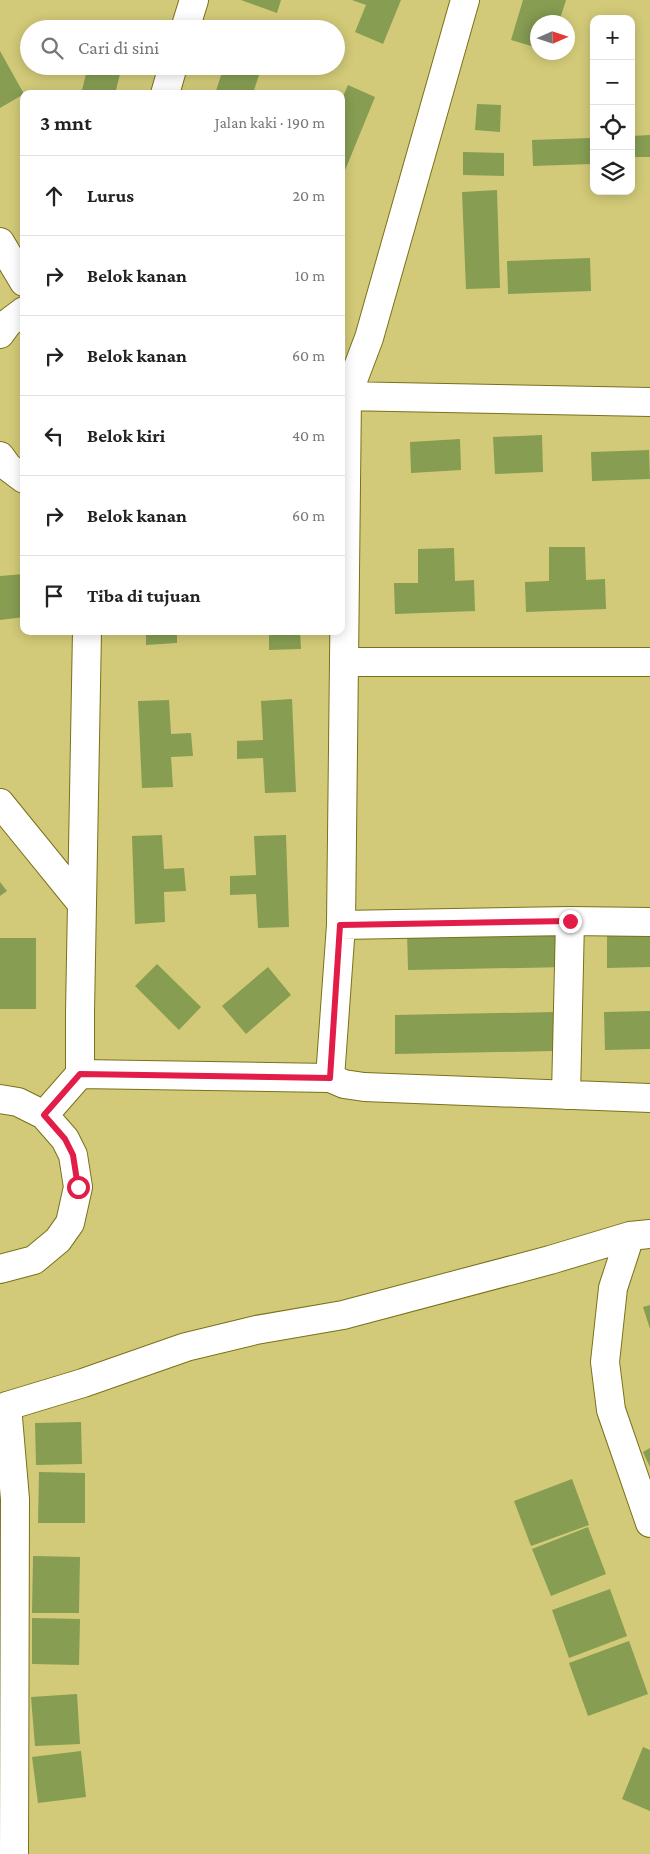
<!DOCTYPE html>
<html lang="id">
<head>
<meta charset="utf-8">
<style>
  :root { --surface:#fff; --page:#f2f2f2; --text:#222; --muted:#767676; --line:#e0e0e0 }
  body { margin:0; font-family:"Crimson Pro",serif; background:var(--page); color:var(--text) }
  .controls { position:absolute; right:15px; top:15px; display:grid; overflow:hidden; border-radius:10px; box-shadow:0 2px 12px #0003 }
  .controls button { width:45px; height:45px; display:grid; place-items:center; padding:0; border:0; border-bottom:1px solid var(--line); background:var(--surface); color:var(--text); font:25px sans-serif }
  .compass { position:absolute; left:530px; top:15px; width:45px; height:45px; border-radius:50%; background:var(--surface); box-shadow:0 2px 12px #0003; rotate:87deg }
  .stop { position:absolute; width:15px; height:15px; margin:-11px; border:4px solid #e11d48; border-radius:50%; background:#fff }
  .stop.end { background:#e11d48; border-color:#fff; box-shadow:0 1px 5px #0008 }
  .list { margin:0; padding:0; list-style:none }
  h2 { display:flex; justify-content:space-between; align-items:center; height:65px; margin:0; padding:0 20px; font-size:21px }
  h2 small { font-size:16px; font-weight:400; color:var(--muted) }
  .list li { display:grid; grid-template-columns:32px 1fr auto; gap:15px; align-items:center; box-sizing:border-box; height:80px; padding:0 20px; border-top:1px solid var(--line) }
  .list b { display:block; font-size:19px; white-space:nowrap }
  .list em { font-size:16px; font-style:normal; color:var(--muted) }
  .icon { flex:none; width:28px; height:28px; fill:none; stroke:currentColor; stroke-width:2; stroke-linecap:round; stroke-linejoin:round }
  .map { position:relative; flex:none; width:650px; height:1854px; overflow:hidden }
  .search { position:absolute; background:var(--surface); box-shadow:0 2px 12px #0003; left:20px; top:20px; width:325px; height:55px; display:flex; align-items:center; gap:12px; box-sizing:border-box; padding:0 18px; border-radius:28px; color:var(--muted); font-size:19px }
  .panel { position:absolute; background:var(--surface); box-shadow:0 2px 12px #0003; left:20px; top:90px; width:325px; height:545px; border-radius:10px }
  .map>svg:first-child { display:block }
</style>
</head>
<body>
<div class="map">
<svg width="650" height="1854" viewBox="0 0 650 1854">
  <rect width="100%" height="100%" fill="#d2ca78"/>
  <path fill="#869d52" d="M241,0H281L277,13Z
    M352,0H401L383,44L355,32L366,5Z
    M523,0H566L559,22H538V48L511,40Z
    M100,22L124,28V29H98Z
    M0,51L24,94L0,108Z
    M88,66H122L115,94H81Z
    M224,66H254L261,69L254,90L263,94H215Z
    M348,85L375,97L341,180V101Z
    M477,104L501,105L500,132L475,130Z
    M650,135V157H631V136Z
    M590,138L591,164L533,166L532,140Z
    M463,152L504,153V176L463,175Z
    M497,190L500,288L466,289L462,192Z
    M590,258L591,291L508,294L507,261Z
    M542,435L543,472L495,474L493,437Z
    M460,439L461,470L411,473L410,442Z
    M649,450L650,479L592,481L591,452Z
    M549,547H585L586,580L605,579L606,609L526,612L525,582L549,581Z
    M454,548L455,581L474,580L475,611L395,614L394,583H418V549Z
    M24,574V617L0,620V576Z
    M146,631H177V643L146,645Z
    M269,631H300L301,649L269,650Z
    M292,699L296,792L265,793L263,758L237,759V741L263,740L261,701Z
    M169,700L171,734L191,733L193,756L171,757L173,787L142,788L138,701Z
    M162,835L164,869L184,868L186,891L164,892L165,922L135,924L132,836Z
    M286,835L289,927L258,928L256,894L230,895V876L256,875L254,836Z
    M0,882L7,891L0,896Z
    M567,928L568,967L408,970L407,931Z
    M607,929H650V967L607,968Z
    M0,938H36V1009H0Z
    M157,964L201,1007L179,1030L135,986Z
    M268,967L291,995L246,1034L222,1006Z
    M650,1011V1049L605,1050L604,1012Z
    M555,1012V1051L395,1054V1015Z
    M650,1305V1329L643,1307Z
    M81,1422L82,1464L36,1465L35,1423Z
    M650,1448V1467L643,1452Z
    M39,1472L85,1473V1523H38Z
    M572,1479L589,1525L531,1546L514,1501Z
    M588,1527L606,1574L551,1596L532,1549Z
    M33,1556L80,1557L79,1613H32Z
    M610,1589L627,1636L569,1658L552,1610Z
    M32,1618L80,1619L79,1665L32,1664Z
    M629,1641L648,1694L588,1716L569,1663Z
    M77,1694L80,1744L35,1746L31,1697Z
    M643,1747L650,1750V1811L622,1799Z
    M81,1751L86,1797L38,1803L32,1757Z"/>
  <g fill="none" stroke-linecap="round" stroke-linejoin="round">
    <defs>
      <path id="minor" d="M185,29L194,0
        M165,94L173,66
        M0,242L24,282
        M0,334L8,323L24,311
        M341,396L650,402
        M0,456L8,467L24,479
        M344,662H650
        M0,803L82,904
        M570,921L650,922
        M341,925L570,921L566,1095
        M80,1074L330,1078L344,1084L364,1087L650,1098
        M330,1078L341,925L347,396L369,338L465,0
        M0,1099L18,1102L44,1115L65,1139L73,1155L78,1187L70,1223L58,1240L34,1260L0,1269
        M44,1115L80,1074V1012L87,631
        M630,1236L613,1288L605,1362L611,1410L650,1523
        M7,1406L15,1499L14,1854
        M0,1411L7,1406L83,1383L186,1347L256,1330L343,1315L550,1260L630,1236L650,1234"/>
    </defs>
    <use href="#minor" stroke="#7a711a" stroke-width="30"/>
    <use href="#minor" stroke="#fff" stroke-width="28"/>
  </g>
  <g fill="none" stroke-linecap="round" stroke-linejoin="round">
    <path stroke="#e11d48" stroke-width="6" d="M78,1187L73,1155L65,1139L44,1115L80,1074L330,1078L340,925L570,921"/>
  </g>
</svg>
<div class="controls">
<button>+</button>
<button>−</button>
<button><svg class="icon" aria-label="locate" viewBox="0 0 24 24"><circle cx="12" cy="12" r="6"/><path d="M12 2v4M12 18v4M2 12h4M18 12h4"/></svg></button>
<button><svg class="icon" aria-label="layers" viewBox="0 0 24 24"><path d="M12 4l9 5-9 5-9-5zM3 14l9 5 9-5"/></svg></button>
</div>
<svg class="compass" viewBox="-18 -18 36 36"><path d="M0-13l5 13h-10z" fill="#e53935"/><path d="M0 13l5-13h-10z" fill="#767676"/></svg>
<div class="stop" style="left:78px;top:1187px"></div>
<div class="stop end" style="left:570px;top:921px"></div>
<div class="search"><svg class="icon" aria-label="search" viewBox="0 0 24 24"><circle cx="10" cy="10" r="6"/><path d="M15 15l6 6"/></svg>Cari di sini</div>
<section class="panel">
<h2>3 mnt<small>Jalan kaki · 190 m</small></h2>
<ul class="list">
<li><svg class="icon" aria-label="ahead" viewBox="0 0 24 24"><path d="M12 20V5M6 11l6-6 6 6"/></svg><div><b>Lurus</b></div><em>20 m</em></li>
<li><svg class="icon" aria-label="right" viewBox="0 0 24 24"><path d="M7 20v-9h11M14 6l5 5-5 5"/></svg><div><b>Belok kanan</b></div><em>10 m</em></li>
<li><svg class="icon" aria-label="right" viewBox="0 0 24 24"><path d="M7 20v-9h11M14 6l5 5-5 5"/></svg><div><b>Belok kanan</b></div><em>60 m</em></li>
<li><svg class="icon" aria-label="left" viewBox="0 0 24 24"><path d="M17 20v-9H6M10 6l-5 5 5 5"/></svg><div><b>Belok kiri</b></div><em>40 m</em></li>
<li><svg class="icon" aria-label="right" viewBox="0 0 24 24"><path d="M7 20v-9h11M14 6l5 5-5 5"/></svg><div><b>Belok kanan</b></div><em>60 m</em></li>
<li><svg class="icon" aria-label="arrive" viewBox="0 0 24 24"><path d="M6 21V4h12l-3 4 3 4H6"/></svg><div><b>Tiba di tujuan</b></div></li>
</ul>
</section>
</div>
</body>
</html>
